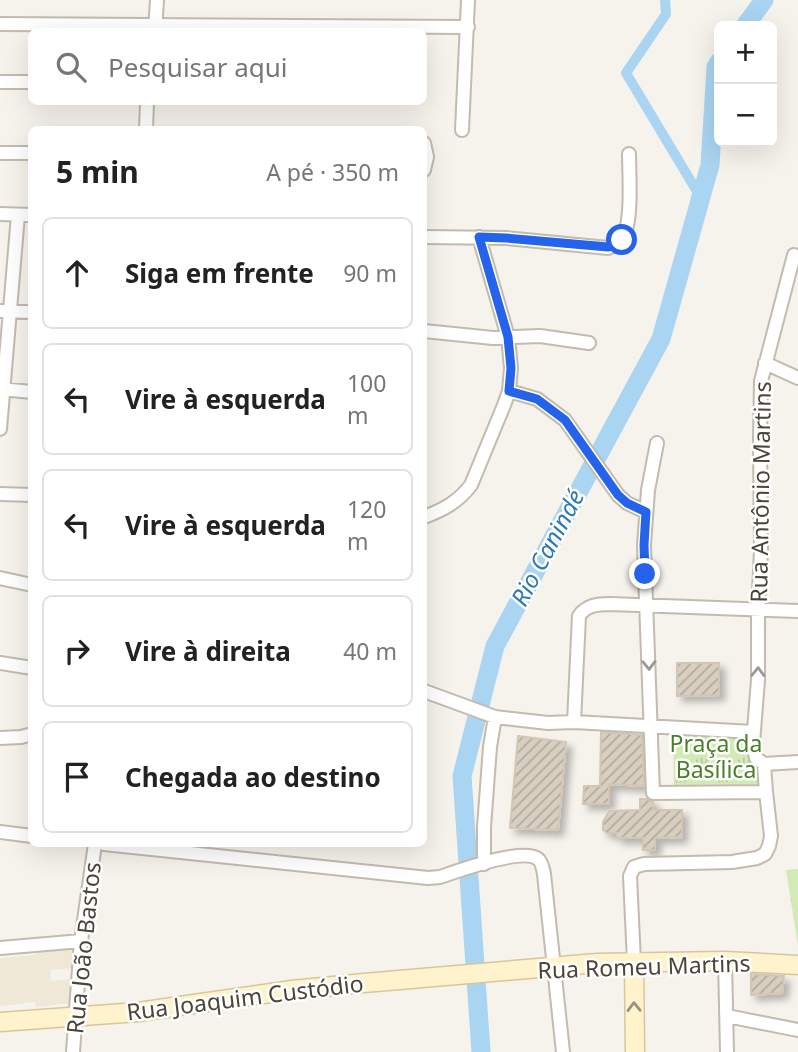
<!DOCTYPE html>
<html lang="pt">
<head>
<meta charset="utf-8">
<style>
  :root { --surface:#fff; --page:#f2f2f2; --text:#222; --muted:#767676; --line:#e0e0e0 }
  body { margin:0; font-family:"Noto Sans",sans-serif; background:var(--page); color:var(--text) }
  .controls { position:absolute; right:21px; top:21px; display:grid; overflow:hidden; border-radius:10px; box-shadow:0 7px 28px #0002 }
  .controls button { width:63px; height:63px; display:grid; place-items:center; padding:0; border:0; border-bottom:2px solid var(--line); background:var(--surface); color:var(--text); font:35px sans-serif }
  .stop { position:absolute; width:21px; height:21px; margin:-16px; border:5px solid #2563eb; border-radius:50%; background:#fff }
  .stop.end { background:#2563eb; border-color:#fff; box-shadow:0 2px 7px #0008 }
  .list { margin:0; padding:0; list-style:none }
  h2 { display:flex; justify-content:space-between; align-items:center; height:91px; margin:0; padding:0 28px; font-size:30px }
  h2 small { font-size:23px; font-weight:400; color:var(--muted) }
  .list li { display:grid; grid-template-columns:46px 1fr auto; gap:21px; align-items:center; box-sizing:border-box; height:112px; margin:0 14px 14px; padding:0 14px; border:2px solid var(--line); border-radius:10px }
  .list b { display:block; font-size:26px; white-space:nowrap }
  .list em { font-size:23px; font-style:normal; color:var(--muted) }
  .icon { flex:none; width:38px; height:38px; fill:none; stroke:currentColor; stroke-width:2; stroke-linecap:round; stroke-linejoin:round }
  .map { position:relative; flex:none; width:798px; height:1052px; overflow:hidden }
  .search { position:absolute; background:var(--surface); box-shadow:0 7px 28px #0002; left:28px; top:28px; width:399px; height:77px; display:flex; align-items:center; gap:18px; box-sizing:border-box; padding:0 24px; border-radius:10px; color:var(--muted); font-size:26px }
  .panel { position:absolute; background:var(--surface); box-shadow:0 7px 28px #0002; left:28px; top:126px; width:399px; height:721px; border-radius:10px }
  .map>svg:first-child { display:block }
</style>
</head>
<body>
<div class="map">
<svg width="798" height="1052" viewBox="0 0 798 1052">
  <defs>
    <pattern id="park-tufts" width="24" height="20" patternUnits="userSpaceOnUse" patternTransform="scale(1.75)"><rect width="24" height="20" fill="#d2eab5"/><path d="M3 7l-1-3M5 7V3M7 7l1-3M15 17l-1-3M17 17v-4M19 17l1-3" fill="none" stroke="#b6ca9c"/></pattern>
    <pattern id="building-hatch" width="6" height="6" patternUnits="userSpaceOnUse" patternTransform="scale(1.75)"><rect width="6" height="6" fill="#d8cfc1"/><path d="M-1 1l2-2M0 6l6-6M5 7l2-2" fill="none" stroke="#b1aa9e"/></pattern>
    <filter id="shadow"><feDropShadow dx="5.5" dy="5.5" stdDeviation="3.5" flood-color="#0004"/></filter>
  </defs>
  <rect width="100%" height="100%" fill="#f6f3ec"/>
  <path fill="#efe8d6" d="M84,946L85,967L50,970L51,981L83,978L81,1002L36,1007L35,1002L0,1006V958L35,955L41,949Z"/>
  <path fill="url(#park-tufts)" d="M758,729L759,784L674,785L673,730Z
    M798,869V946L786,870Z"/>
  <g fill="none" stroke-linecap="round" stroke-linejoin="round">
    <path stroke="#a9d4f2" stroke-width="10" d="M665,0L666,14L626,73L701,198"/>
    <path stroke="#a9d4f2" stroke-width="19" d="M745,26L764,0
      M481,1052L462,776L495,646L661,339L710,165L716,67L719,62"/>
  </g>
  <path fill="url(#building-hatch)" stroke="#d3c7b4" stroke-width="2" filter="url(#shadow)" d="M677,663H719V695L677,696Z
    M601,732L642,735L644,786L609,784V804H583L584,786H600Z
    M518,736L566,742L558,830L510,828Z
    M640,799H647L653,802V810H682V837L655,838V850H643V838H617V833H607L603,830V822L609,811L640,810Z
    M751,974L784,976L782,993L751,995Z"/>
  <g fill="none" stroke-linecap="round" stroke-linejoin="round">
    <defs>
      <path id="street" d="M0,24L468,27
        M155,31L157,0
        M0,82H32
        M146,130L147,102
        M462,130L468,0
        M424,143L427,157L424,170
        M0,153H32
        M0,214L32,215
        M424,237L506,238L608,248C614,246 619,244 622,239C633,223 629,174 629,154
        M0,311L32,312
        M424,331L493,338L540,336L589,343
        M765,363L798,378
        M0,389L32,392
        M509,391L537,399L565,420L618,495L627,503L646,512
        M0,429L18,215
        M0,494L32,495
        M424,517C443,510 458,502 471,485L504,405L509,391L511,368L508,337L479,237
        M0,578L32,585
        M0,663L32,668
        M424,691L495,717L548,723L574,722L753,732
        M574,722L579,616C586,605 598,604 610,604L798,611
        M0,738L21,737L32,734
        M764,764L798,762
        M766,792L764,764L756,758L753,743L758,680V611L761,551L760,438L761,381L794,255
        M0,832L32,836
        M104,844L428,878L440,877C458,871 523,847 538,859C542,862 543,869 544,874L563,1052
        M484,864V827L490,747L495,717
        M0,948L81,941
        M725,961L727,1052
        M634,962L630,876L634,867L644,864L732,862L757,858L765,854L769,846L771,836L766,792L653,793L644,545L648,490L657,443
        M727,1016L798,1030
        M73,1052L81,941L95,844"/>
      <path id="secondary" d="M634,962L635,1052
        M0,1022L138,1012L292,990L364,983L597,963L725,961L798,965"/>
    </defs>
    <use href="#street" stroke="#c2bbae" stroke-width="16"/>
    <use href="#secondary" stroke="#d6c79b" stroke-width="21"/>
    <use href="#street" stroke="#fff" stroke-width="12"/>
    <use href="#secondary" stroke="#fff3cd" stroke-width="18"/>
  </g>
  <defs><path id="oneway-chevron" d="M-2-3.5L2.5 0L-2 3.5" fill="none" stroke-width="1.6" stroke-linecap="round" stroke-linejoin="round" transform="scale(1.75)"/></defs>
  <g stroke="#9c9892">
    <use href="#oneway-chevron" transform="translate(649 665) rotate(89)"/>
    <use href="#oneway-chevron" transform="translate(758 672) rotate(-89)"/>
  </g>
  <use stroke="#9c937c" href="#oneway-chevron" transform="translate(634 1007) rotate(-91)"/>
  <g fill="none" stroke-linecap="round" stroke-linejoin="round">
    <path stroke="#2563eb" stroke-width="9" d="M622,240L617,245L608,247L506,238L479,237L508,337L511,368L509,391L537,399L565,420L618,495L627,503L646,512L644,545L645,574"/>
  </g>
  <g text-anchor="middle" stroke-width="5" stroke-linejoin="round" paint-order="stroke">
    <g font-size="23" fill="#4b4439" stroke="#fff">
      <text transform="translate(761 492) rotate(-89)" y="8">Rua Antônio Martins</text>
      <text transform="translate(84 948) rotate(-84)" y="8">Rua João Bastos</text>
      <text transform="translate(644 967) rotate(-2)" y="8">Rua Romeu Martins</text>
      <text transform="translate(245 998) rotate(-7)" y="8">Rua Joaquim Custódio</text>
    </g>
    <g font-size="23" fill="#4a7f2a" stroke="#fff">
      <text x="716" y="752">Praça da<tspan x="716" dy="26">Basílica</tspan></text>
    </g>
    <g font-size="24" font-style="italic" fill="#2e7ab2" stroke="#fff">
      <text transform="translate(548 548) rotate(-62)" y="8">Rio Canindé</text>
    </g>
  </g>
</svg>
<div class="controls">
<button>+</button>
<button>−</button>
</div>
<div class="stop" style="left:622px;top:240px"></div>
<div class="stop end" style="left:645px;top:574px"></div>
<div class="search"><svg class="icon" aria-label="search" viewBox="0 0 24 24"><circle cx="10" cy="10" r="6"/><path d="M15 15l6 6"/></svg>Pesquisar aqui</div>
<section class="panel">
<h2>5 min<small>A pé · 350 m</small></h2>
<ul class="list">
<li><svg class="icon" aria-label="ahead" viewBox="0 0 24 24"><path d="M12 20V5M6 11l6-6 6 6"/></svg><div><b>Siga em frente</b></div><em>90 m</em></li>
<li><svg class="icon" aria-label="left" viewBox="0 0 24 24"><path d="M17 20v-9H6M10 6l-5 5 5 5"/></svg><div><b>Vire à esquerda</b></div><em>100 m</em></li>
<li><svg class="icon" aria-label="left" viewBox="0 0 24 24"><path d="M17 20v-9H6M10 6l-5 5 5 5"/></svg><div><b>Vire à esquerda</b></div><em>120 m</em></li>
<li><svg class="icon" aria-label="right" viewBox="0 0 24 24"><path d="M7 20v-9h11M14 6l5 5-5 5"/></svg><div><b>Vire à direita</b></div><em>40 m</em></li>
<li><svg class="icon" aria-label="arrive" viewBox="0 0 24 24"><path d="M6 21V4h12l-3 4 3 4H6"/></svg><div><b>Chegada ao destino</b></div></li>
</ul>
</section>
</div>
</body>
</html>
